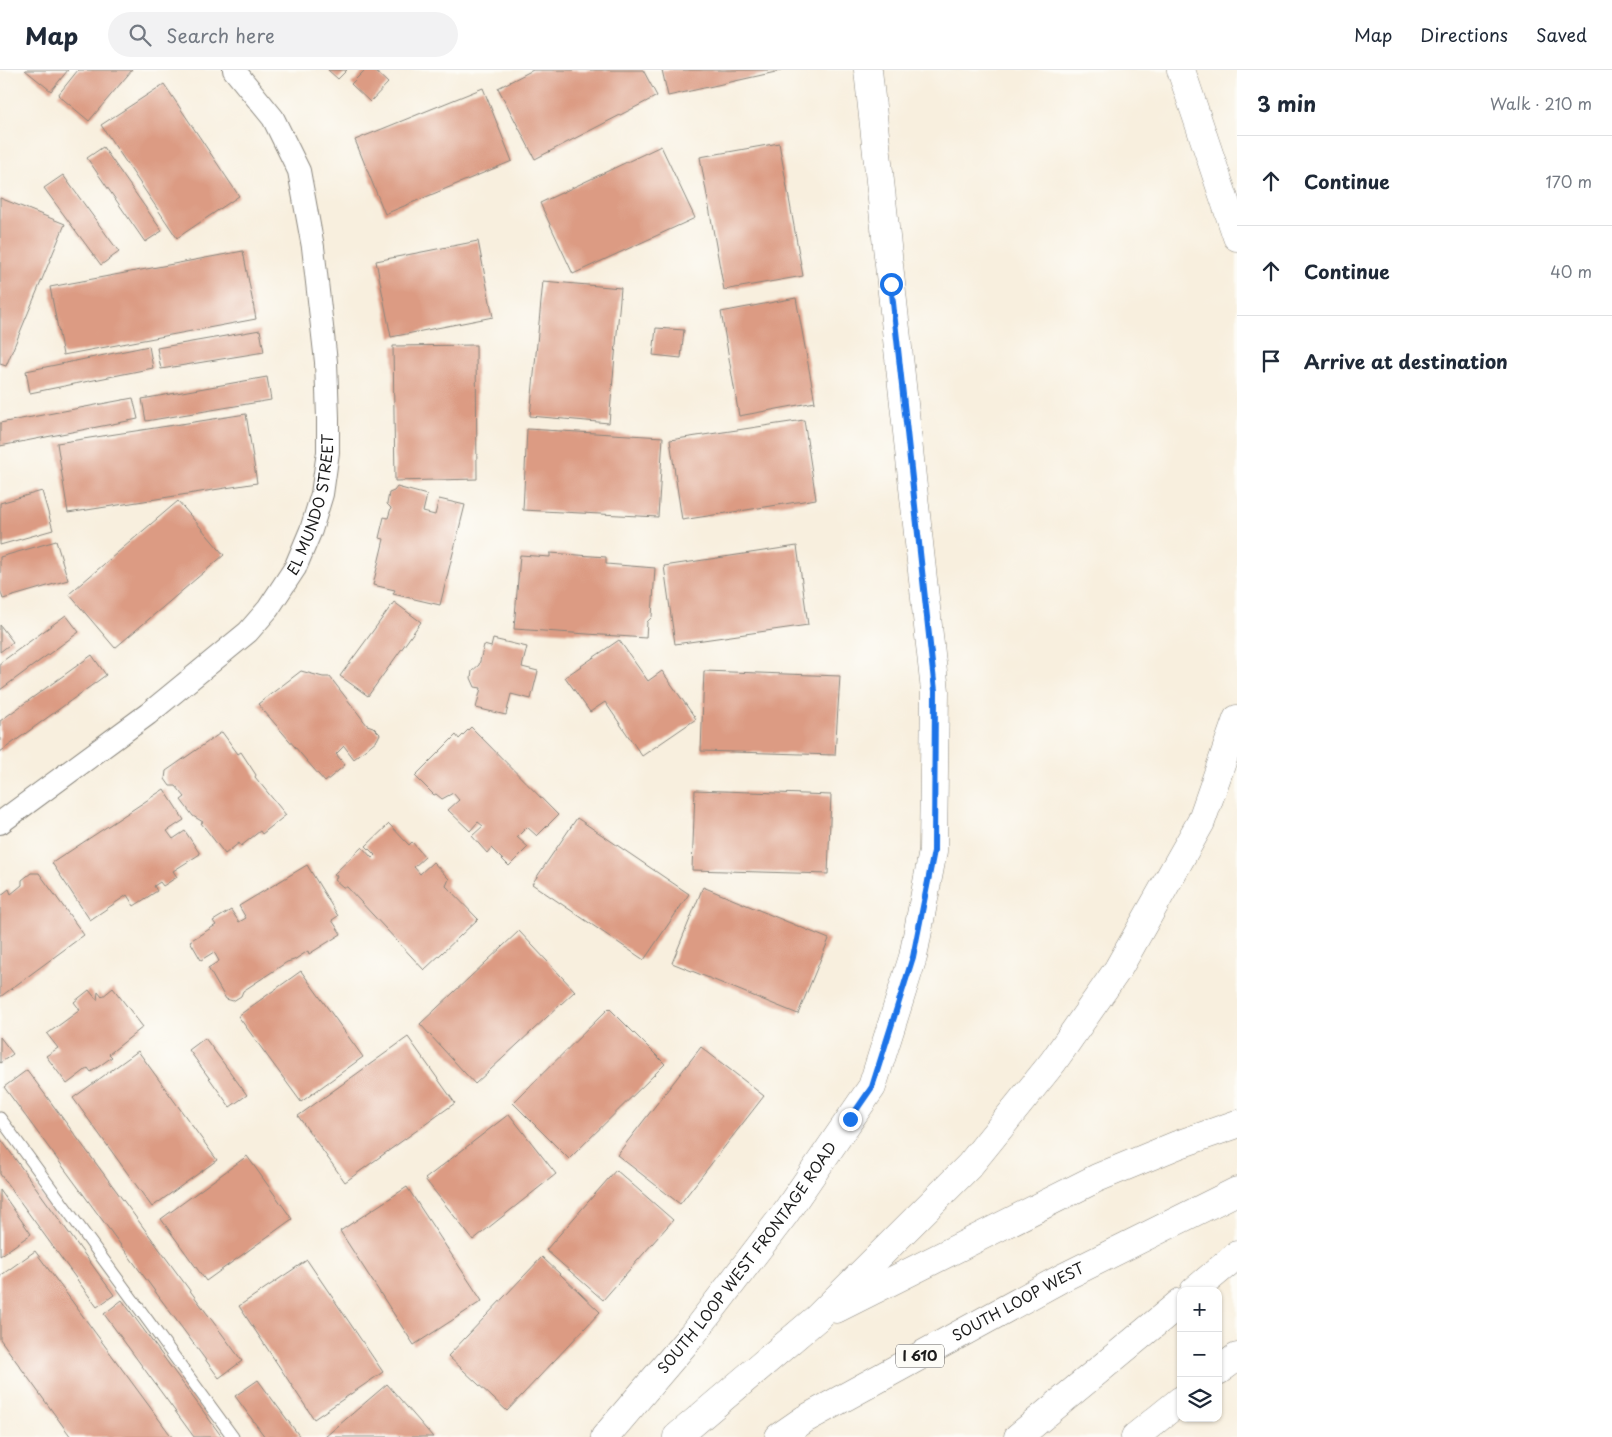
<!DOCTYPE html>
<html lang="en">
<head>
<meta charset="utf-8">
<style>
  :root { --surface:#fff; --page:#f2f2f3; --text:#1f2937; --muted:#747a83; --line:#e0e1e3 }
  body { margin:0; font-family:"Playpen Sans",sans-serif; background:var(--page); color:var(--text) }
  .controls { position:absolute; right:15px; bottom:15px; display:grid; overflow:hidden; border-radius:10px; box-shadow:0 1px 4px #0004 }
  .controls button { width:45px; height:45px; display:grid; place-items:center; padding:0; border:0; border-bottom:1px solid var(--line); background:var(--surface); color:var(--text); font:25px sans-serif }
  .stop { position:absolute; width:15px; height:15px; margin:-11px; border:4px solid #1a73e8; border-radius:50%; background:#fff }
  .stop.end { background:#1a73e8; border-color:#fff; box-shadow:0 1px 5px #0008 }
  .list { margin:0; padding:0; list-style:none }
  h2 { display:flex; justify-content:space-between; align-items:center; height:65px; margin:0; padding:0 20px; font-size:21px }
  h2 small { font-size:16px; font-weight:400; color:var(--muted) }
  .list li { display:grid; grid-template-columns:32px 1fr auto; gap:15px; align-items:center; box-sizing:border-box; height:90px; padding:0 20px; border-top:1px solid var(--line) }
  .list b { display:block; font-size:19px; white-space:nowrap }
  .list em { font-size:16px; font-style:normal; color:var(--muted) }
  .icon { flex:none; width:28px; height:28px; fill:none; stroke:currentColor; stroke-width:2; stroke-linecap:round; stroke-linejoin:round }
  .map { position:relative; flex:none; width:1237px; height:1367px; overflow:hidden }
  header { display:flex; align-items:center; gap:30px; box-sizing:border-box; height:70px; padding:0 25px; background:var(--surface); border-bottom:1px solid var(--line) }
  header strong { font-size:24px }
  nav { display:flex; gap:28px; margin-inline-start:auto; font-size:18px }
  .search { width:350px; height:45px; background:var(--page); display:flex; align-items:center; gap:12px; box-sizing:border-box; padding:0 18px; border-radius:28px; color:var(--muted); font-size:19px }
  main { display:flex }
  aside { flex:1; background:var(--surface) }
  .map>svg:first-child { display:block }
</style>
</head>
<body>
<header>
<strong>Map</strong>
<div class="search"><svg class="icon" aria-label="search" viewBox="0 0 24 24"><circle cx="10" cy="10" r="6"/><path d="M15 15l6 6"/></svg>Search here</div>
<nav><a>Map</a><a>Directions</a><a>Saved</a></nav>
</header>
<main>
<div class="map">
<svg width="1237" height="1367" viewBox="0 0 1237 1367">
  <rect width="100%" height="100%" fill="#fdfcf7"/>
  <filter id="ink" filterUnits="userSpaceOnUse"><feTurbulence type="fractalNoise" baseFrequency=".02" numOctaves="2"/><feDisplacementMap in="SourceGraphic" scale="10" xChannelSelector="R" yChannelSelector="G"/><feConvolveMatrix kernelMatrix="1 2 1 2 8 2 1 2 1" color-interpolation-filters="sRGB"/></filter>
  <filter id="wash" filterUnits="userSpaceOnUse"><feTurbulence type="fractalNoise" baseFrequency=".0096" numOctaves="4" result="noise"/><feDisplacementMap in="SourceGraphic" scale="20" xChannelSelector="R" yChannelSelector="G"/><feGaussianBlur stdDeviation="1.12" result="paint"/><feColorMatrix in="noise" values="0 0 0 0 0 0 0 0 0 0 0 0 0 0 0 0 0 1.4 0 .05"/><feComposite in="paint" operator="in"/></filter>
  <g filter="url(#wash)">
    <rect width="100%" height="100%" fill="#f8efde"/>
    <g id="blocks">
      <path fill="#dc9b83" d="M25,0H68L51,21Z
        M78,0H132L89,51L58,25Z
        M328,0H347L338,9Z
        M365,0H374L388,13L370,32L351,14Z
        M533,0H643L657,26L535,89L498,18Z
        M662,0H780V1L668,26Z
        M164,14L239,126L177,168L101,55Z
        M483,18L512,91L385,144L355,70Z
        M779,73L803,206L724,220L700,87Z
        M661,76L695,148L573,204L540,133Z
        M103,77L162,161L145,172L87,88Z
        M63,105L119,182L101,195L44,118Z
        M0,128L65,154L6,296L0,294Z
        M478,171L493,247L391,267L376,191Z
        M243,181L256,249L63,285L50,217Z
        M543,211L621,218L609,353L530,346Z
        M796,228L815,332L739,346L721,242Z
        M656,258L684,260L681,288L653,285Z
        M260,260L264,282L161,299L157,278Z
        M476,275L477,409L395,411L393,276Z
        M149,276L153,298L30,323L26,301Z
        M267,307L271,330L146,351L142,329Z
        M133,328L138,349L0,376V353Z
        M246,344L257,413L68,443L57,373Z
        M804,350L816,429L682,450L670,370Z
        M527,359L663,367L658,447L523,440Z
        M397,417L427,425L423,442L435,445L439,429L465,435L440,535L393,524L395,520L373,515L384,469L379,468L384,447L388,448L391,438L387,434L389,423L394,421Z
        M42,421L53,460L0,475V433Z
        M178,431L224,485L115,578L69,524Z
        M56,471L68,510L3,529L0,520V487Z
        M797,476L808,555L675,574L664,496Z
        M550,483L606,487V494L655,498L652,547L647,552L646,568L514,559L520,485L550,487Z
        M394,532L421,552L368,626L340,606Z
        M66,545L79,562L0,620V593Z
        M0,555L13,572L0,582Z
        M493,569L527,577L522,597L538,601L531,629L511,624L506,645L476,638L481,618L475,617L471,608L472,601L479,595L484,575L491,577Z
        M619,570L648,611L662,601L696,649L642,686L605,632L590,642L565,607Z
        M92,585L106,605L0,682V651Z
        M301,601L323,607H330L367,655L373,657L380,664L377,670L354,689L344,676L336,684L345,695L325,712L258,634Z
        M704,601L840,606L835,685L701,681Z
        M471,657L558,745L537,766L527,757L517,767L528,777L509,796L491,778L487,783L472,766L483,756L478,752L470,761L448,740L459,730L453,723L442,729L436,724L434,725L415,706L456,665L459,669Z
        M222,662L238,684L241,682L256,705L255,707L286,745L262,764L260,761L241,776L239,773L225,784L201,753L203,752L193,746L181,730L185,727L176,716H170L165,709L166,701Z
        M164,719L184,750L167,761L173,769L185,761L200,784L173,801L177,807L163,816L160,812L154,816L157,821L134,836L127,825L90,850L52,793Z
        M695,720L831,725L828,804L692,800Z
        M577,748L689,824L644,890L532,814Z
        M389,754L409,775L412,772L425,787L414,797L420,804L433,792L449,809L446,816L478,849L424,900L347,817H343L335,810L337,806L334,804L362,777L372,788L375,785L366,776Z
        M307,795L338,846L332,850L341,864L309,884L308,881L294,890L287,892L243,921L241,926L233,931L226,929L208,898L219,891L214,882L201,890L190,871L216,855L213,851L231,840L239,852L246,848L239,836Z
        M31,803H39L84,865L0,927V826L9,819L11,824L22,815V810Z
        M703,817L829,869L798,944L672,893Z
        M519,861L575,921L475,1014L420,954Z
        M301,901L363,987L301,1032L238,946Z
        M113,918L143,957L109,984L112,987L91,1002L88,998L67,1014L46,986L58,978L47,964L80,940L74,932L89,920L97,930L98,922L102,927Z
        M609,938L665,994L569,1089L513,1033Z
        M0,967L13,984L0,993Z
        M408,967L455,1033L345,1112L298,1046Z
        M205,968L247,1025L230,1037L189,980Z
        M701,977L764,1026L680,1134L617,1085Z
        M138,981L217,1090L152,1137L73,1028Z
        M27,1000L242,1291L219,1308L4,1017Z
        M509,1044L556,1104L473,1170L425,1109Z
        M0,1068L114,1225L97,1237L0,1104Z
        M247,1086L292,1149L206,1211L161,1149Z
        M616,1100L673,1150L603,1230L546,1180Z
        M407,1117L482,1231L414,1275L340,1161Z
        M0,1120L31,1164L0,1186Z
        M35,1181L172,1367H71L0,1269V1206Z
        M542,1187L600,1242L507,1341L448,1286Z
        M307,1190L383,1302L314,1349L239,1236Z
        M122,1230L222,1367H194L104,1244Z
        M258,1310L300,1367H265L235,1326Z
        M387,1314L433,1367H325Z"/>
    </g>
  </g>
  <g filter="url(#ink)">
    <use href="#blocks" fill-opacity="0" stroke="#8a867d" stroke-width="1"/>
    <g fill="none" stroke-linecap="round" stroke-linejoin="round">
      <defs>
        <path id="lane" d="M0,1048L233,1367"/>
        <g id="street">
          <path id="s1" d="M0,753L148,644L248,562L268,539L295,498L311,460L322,424L328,382V348L326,292L313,177L299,101L273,48L234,0"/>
        </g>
        <g id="secondary">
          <path id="s2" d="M605,1367L692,1265L784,1145L872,1017L913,887L933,781L935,621L868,0"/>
        </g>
        <g id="highway">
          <path d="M1181,0L1237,167"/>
          <path d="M1194,1221L1237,1185"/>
          <path d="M836,1239L1097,1108L1177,1075L1237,1054"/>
          <path d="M1218,1301L1237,1287"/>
          <path d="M677,1367L817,1248L969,1096L1053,992L1118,899L1201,752L1237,649"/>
          <path id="s3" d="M779,1367L805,1349L1062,1208L1237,1121"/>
          <path d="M1018,1367L1181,1232"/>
          <path d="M1135,1367L1181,1330"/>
        </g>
      </defs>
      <use href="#lane" stroke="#8a867d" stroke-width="13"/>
      <use href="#street" stroke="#8a867d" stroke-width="24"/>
      <use href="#secondary" stroke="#8a867d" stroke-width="29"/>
      <use href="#highway" stroke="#8a867d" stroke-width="29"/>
      <use href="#lane" stroke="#fff" stroke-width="11"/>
      <use href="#street" stroke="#fff" stroke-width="22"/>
      <use href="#secondary" stroke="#fff" stroke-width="28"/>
      <use href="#highway" stroke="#fff" stroke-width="28"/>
    </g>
  </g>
  <g fill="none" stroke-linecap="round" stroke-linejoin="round" filter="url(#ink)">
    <path stroke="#1a73e8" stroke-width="6" d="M850,1049L872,1017L913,887L934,781L935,621L891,214"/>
  </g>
  <g text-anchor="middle" stroke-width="5" stroke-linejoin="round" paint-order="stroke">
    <rect fill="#fdfcf7" stroke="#605f5e" stroke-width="1" x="896" y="1274.5" width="48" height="23" rx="4"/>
    <g font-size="14" font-weight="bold" fill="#1c1c1c">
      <text x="920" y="1291">I 610</text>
    </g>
    <g font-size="15" fill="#1c1c1c" stroke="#fdfcf7">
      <text dy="5" stroke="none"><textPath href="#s1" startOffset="459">EL MUNDO STREET</textPath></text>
      <text dy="5" stroke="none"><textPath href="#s2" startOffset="229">SOUTH LOOP WEST FRONTAGE ROAD</textPath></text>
      <text dy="5" stroke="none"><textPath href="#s3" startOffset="275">SOUTH LOOP WEST</textPath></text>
    </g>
  </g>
</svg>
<div class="controls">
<button>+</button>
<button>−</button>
<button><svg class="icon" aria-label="layers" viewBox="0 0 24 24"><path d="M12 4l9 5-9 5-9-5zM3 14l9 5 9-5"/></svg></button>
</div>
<div class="stop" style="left:891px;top:214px"></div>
<div class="stop end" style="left:850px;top:1049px"></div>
</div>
<aside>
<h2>3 min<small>Walk · 210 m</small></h2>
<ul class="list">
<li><svg class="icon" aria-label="ahead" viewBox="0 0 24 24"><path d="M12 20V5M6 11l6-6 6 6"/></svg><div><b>Continue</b></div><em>170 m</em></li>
<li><svg class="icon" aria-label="ahead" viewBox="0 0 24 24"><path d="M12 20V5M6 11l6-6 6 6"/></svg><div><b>Continue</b></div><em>40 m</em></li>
<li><svg class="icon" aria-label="arrive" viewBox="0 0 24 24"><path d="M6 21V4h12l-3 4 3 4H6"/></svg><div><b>Arrive at destination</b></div></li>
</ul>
</aside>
</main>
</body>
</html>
